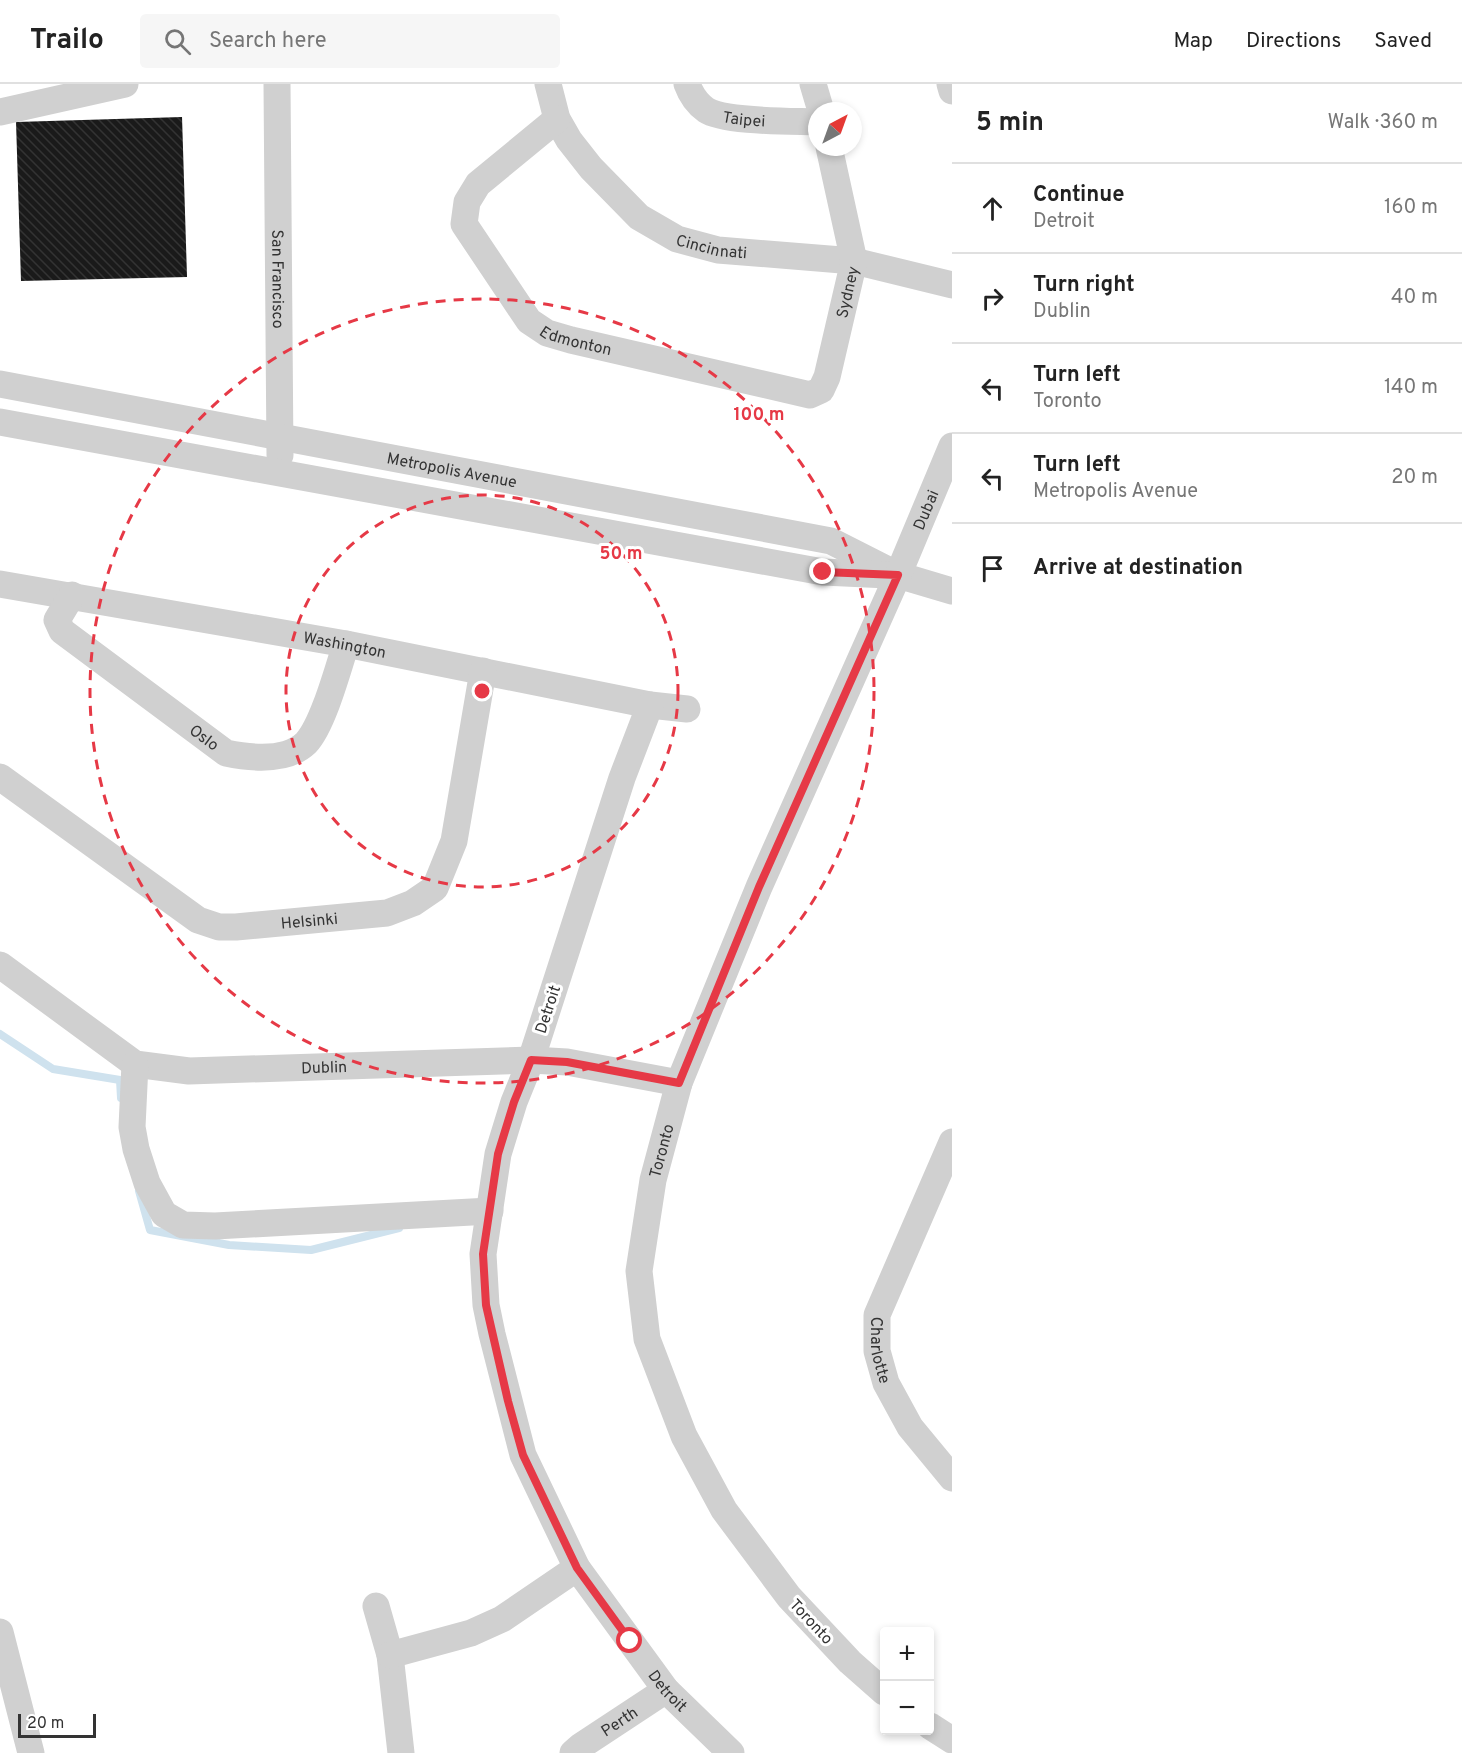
<!DOCTYPE html>
<html lang="en">
<head>
<meta charset="utf-8">
<style>
  :root { --surface:#fff; --page:#f6f6f6; --text:#222; --muted:#767676; --line:#e0e0e0 }
  body { margin:0; font-family:Overpass,sans-serif; background:var(--page); color:var(--text) }
  .controls { position:absolute; right:18px; bottom:18px; display:grid; overflow:hidden; border-radius:6px; box-shadow:0 3px 9px #0003 }
  .controls button { width:54px; height:54px; display:grid; place-items:center; padding:0; border:0; border-bottom:2px solid var(--line); background:var(--surface); color:var(--text); font:30px sans-serif }
  .compass { position:absolute; left:808px; top:18px; width:54px; height:54px; border-radius:50%; background:var(--surface); box-shadow:0 3px 9px #0003; rotate:41deg }
  .scale { position:absolute; left:18px; bottom:15px; width:78px; box-sizing:border-box; padding-left:6px; border:3px solid #333; border-top:0; font-size:16px; line-height:21px; white-space:nowrap; color:#333; -webkit-text-stroke:4px #fff; paint-order:stroke }
  .stop { position:absolute; width:18px; height:18px; margin:-14px; border:4px solid #e63946; border-radius:50%; background:#fff }
  .stop.end { background:#e63946; border-color:#fff; box-shadow:0 2px 6px #0008 }
  .list { margin:0; padding:0; list-style:none }
  h2 { display:flex; justify-content:space-between; align-items:center; height:78px; margin:0; padding:0 24px; font-size:26px }
  h2 small { font-size:20px; font-weight:400; color:var(--muted) }
  .list li { display:grid; grid-template-columns:39px 1fr auto; gap:18px; align-items:center; box-sizing:border-box; height:90px; padding:0 24px; border-top:2px solid var(--line) }
  .list b { display:block; font-size:22px; white-space:nowrap }
  .list p { margin:0; font-size:20px; white-space:nowrap; color:var(--muted) }
  .list em { font-size:20px; font-style:normal; color:var(--muted) }
  .icon { flex:none; width:33px; height:33px; fill:none; stroke:currentColor; stroke-width:2; stroke-linecap:round; stroke-linejoin:round }
  .map { position:relative; flex:none; width:952px; height:1669px; overflow:hidden }
  header { display:flex; align-items:center; gap:36px; box-sizing:border-box; height:84px; padding:0 30px; background:var(--surface); border-bottom:2px solid var(--line) }
  header strong { font-size:28px }
  nav { display:flex; gap:33px; margin-inline-start:auto; font-size:21px }
  .search { width:420px; height:54px; background:var(--page); display:flex; align-items:center; gap:15px; box-sizing:border-box; padding:0 21px; border-radius:6px; color:var(--muted); font-size:22px }
  main { display:flex }
  aside { flex:1; background:var(--surface) }
  .map>svg:first-child { display:block }
</style>
</head>
<body>
<header>
<strong>Trailo</strong>
<div class="search"><svg class="icon" aria-label="search" viewBox="0 0 24 24"><circle cx="10" cy="10" r="6"/><path d="M15 15l6 6"/></svg>Search here</div>
<nav><a>Map</a><a>Directions</a><a>Saved</a></nav>
</header>
<main>
<div class="map">
<svg width="952" height="1669" viewBox="0 0 952 1669">
  <defs>
    <pattern id="building-back-hatch" width="6" height="6" patternUnits="userSpaceOnUse" patternTransform="scale(1.5)"><rect width="6" height="6" fill="#1a1a1a"/><path d="M-1 5l2 2M0 0l6 6M5-1l2 2" fill="none" stroke="#333"/></pattern>
  </defs>
  <rect width="100%" height="100%" fill="#fff"/>
  <g fill="none" stroke-linecap="round" stroke-linejoin="round">
    <path stroke="#cfe2ee" stroke-width="8" d="M0,950L53,985L120,996L121,1014
      M139,1107L150,1146L229,1161L311,1166L399,1144"/>
  </g>
  <path fill="url(#building-back-hatch)" d="M182,33L187,193L21,197L16,38Z"/>
  <g fill="none" stroke-linecap="round" stroke-linejoin="round">
    <g stroke="#d0d0d0" stroke-width="27">
      <path id="s1" d="M277,0L280,371"/>
      <path id="s2" d="M548,0L557,35L569,56L591,84L639,133L677,155L718,166L854,177L952,201"/>
      <path id="s3" d="M687,0C691,11 696,19 706,26C724,38 792,37 817,38"/>
      <path d="M813,0L821,27"/>
      <path d="M950,0L952,7"/>
      <path d="M0,28L125,0"/>
      <path id="s4" d="M557,35L478,100L467,118L464,140L529,237L547,249L571,256L810,311L821,306L827,293L854,177L829,63"/>
      <path id="s5" d="M0,300L831,457L898,491L952,507"/>
      <path d="M0,338L823,488L888,491"/>
      <path id="s6" d="M0,500L346,560L650,621L687,625"/>
      <path id="s7" d="M72,511L57,536L62,547L226,669C250,674 286,678 306,659C323,641 338,585 346,560"/>
      <path id="s8" d="M650,621L622,694L531,976L514,1018L498,1070L483,1170L486,1221L492,1250L523,1371L577,1484L666,1606L731,1669"/>
      <path id="s9" d="M0,693L198,836L219,843H236L387,829L413,819L435,804L454,757L483,587"/>
      <path id="s10" d="M0,881L135,980L189,987L531,976L567,978L679,999"/>
      <path d="M135,980L132,1043L136,1065L147,1099L164,1130L183,1141L215,1142L490,1127"/>
      <path id="s11" d="M952,1058L877,1231V1267L886,1299L910,1343L952,1394"/>
      <path d="M376,1522L390,1571L401,1669"/>
      <path d="M0,1548L31,1669"/>
      <path d="M390,1571L471,1549L502,1535L577,1484"/>
      <path id="s12" d="M884,1608L850,1578L789,1513L724,1426L684,1352L647,1255L639,1187L653,1096L679,999L759,803L898,491L952,362"/>
      <path d="M930,1642L952,1656"/>
      <path id="s13" d="M573,1669L581,1662L666,1606"/>
    </g>
  </g>
  <g fill="none" stroke-linecap="round" stroke-linejoin="round">
    <path stroke="#e63946" stroke-width="8" d="M630,1557L577,1484L523,1371L508,1317L486,1221L483,1170L498,1070L514,1018L531,976L567,978L679,999L759,803L898,491L823,488"/>
  </g>
  <g fill="none" stroke="#e63946" stroke-width="3" stroke-dasharray="10 8">
    <circle cx="482" cy="607" r="196"/>
    <circle cx="482" cy="607" r="392"/>
  </g>
  <g text-anchor="middle" stroke-width="6" stroke-linejoin="round" paint-order="stroke">
    <g font-size="16" fill="#333" stroke="#fff">
      <text dy="6" stroke="none"><textPath href="#s3" startOffset="72">Taipei</textPath></text>
      <text dy="6" stroke="none"><textPath href="#s2" startOffset="244">Cincinnati</textPath></text>
      <text dy="6" stroke="none"><textPath href="#s1" startOffset="195">San Francisco</textPath></text>
      <text dy="6" stroke="none"><textPath href="#s4" startOffset="668">Sydney</textPath></text>
      <text dy="6" stroke="none"><textPath href="#s4" startOffset="314">Edmonton</textPath></text>
      <text dy="6" stroke="none"><textPath href="#s5" startOffset="460">Metropolis Avenue</textPath></text>
      <text dy="6" stroke="none"><textPath href="#s12" startOffset="1316">Dubai</textPath></text>
      <text dy="6" stroke="none"><textPath href="#s6" startOffset="350">Washington</textPath></text>
      <text dy="6" stroke="none"><textPath href="#s7" startOffset="219">Oslo</textPath></text>
      <text dy="6" stroke="none"><textPath href="#s9" startOffset="357">Helsinki</textPath></text>
      <text transform="translate(547 925) rotate(-72)" y="6">Detroit</text>
      <text dy="6" stroke="none"><textPath href="#s10" startOffset="357">Dublin</textPath></text>
      <text dy="6" stroke="none"><textPath href="#s12" startOffset="622">Toronto</textPath></text>
      <text dy="6" stroke="none"><textPath href="#s11" startOffset="224">Charlotte</textPath></text>
      <text transform="translate(812 1537) rotate(47)" y="6">Toronto</text>
      <text dy="6" stroke="none"><textPath href="#s8" startOffset="1059">Detroit</textPath></text>
      <text dy="6" stroke="none"><textPath href="#s13" startOffset="56">Perth</textPath></text>
    </g>
  </g>
  <circle cx="482" cy="607" r="9" fill="#e63946" stroke="#fff" stroke-width="3"/>
  <g font-size="18" text-anchor="middle" font-weight="bold" fill="#e63946" stroke="#fff" stroke-width="6" stroke-linejoin="round" paint-order="stroke">
    <text x="759" y="336">100 m</text>
    <text x="621" y="475">50 m</text>
  </g>
</svg>
<div class="controls">
<button>+</button>
<button>−</button>
</div>
<svg class="compass" viewBox="-18 -18 36 36"><path d="M0-13l5 13h-10z" fill="#e53935"/><path d="M0 13l5-13h-10z" fill="#767676"/></svg>
<div class="scale">20 m</div>
<div class="stop" style="left:630px;top:1557px"></div>
<div class="stop end" style="left:823px;top:488px"></div>
</div>
<aside>
<h2>5 min<small>Walk · 360 m</small></h2>
<ul class="list">
<li><svg class="icon" aria-label="ahead" viewBox="0 0 24 24"><path d="M12 20V5M6 11l6-6 6 6"/></svg><div><b>Continue</b><p>Detroit</p></div><em>160 m</em></li>
<li><svg class="icon" aria-label="right" viewBox="0 0 24 24"><path d="M7 20v-9h11M14 6l5 5-5 5"/></svg><div><b>Turn right</b><p>Dublin</p></div><em>40 m</em></li>
<li><svg class="icon" aria-label="left" viewBox="0 0 24 24"><path d="M17 20v-9H6M10 6l-5 5 5 5"/></svg><div><b>Turn left</b><p>Toronto</p></div><em>140 m</em></li>
<li><svg class="icon" aria-label="left" viewBox="0 0 24 24"><path d="M17 20v-9H6M10 6l-5 5 5 5"/></svg><div><b>Turn left</b><p>Metropolis Avenue</p></div><em>20 m</em></li>
<li><svg class="icon" aria-label="arrive" viewBox="0 0 24 24"><path d="M6 21V4h12l-3 4 3 4H6"/></svg><div><b>Arrive at destination</b></div></li>
</ul>
</aside>
</main>
</body>
</html>
